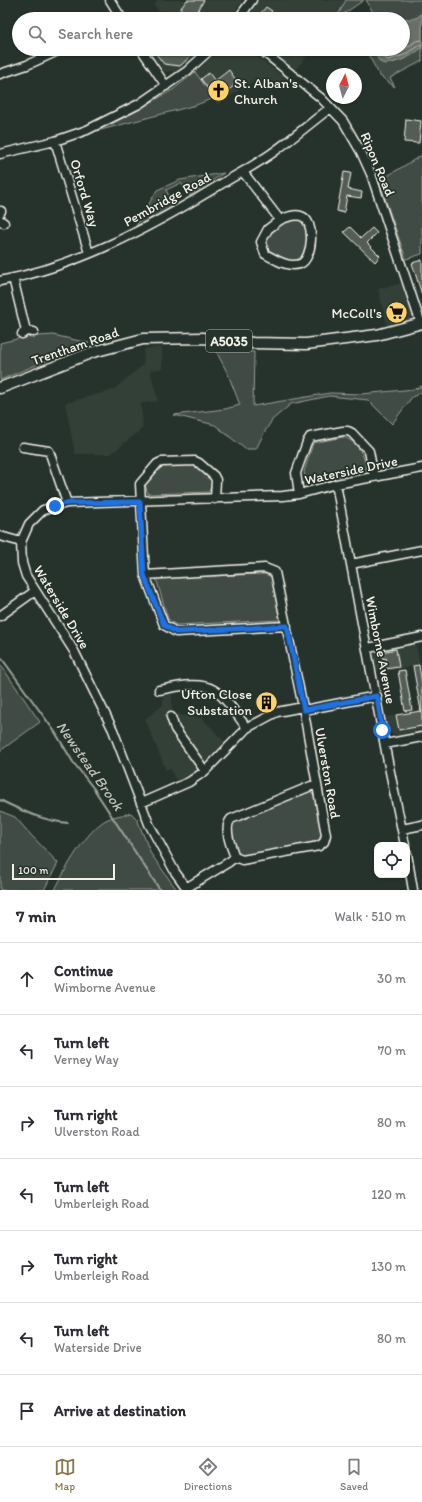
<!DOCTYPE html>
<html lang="en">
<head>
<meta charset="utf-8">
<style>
  :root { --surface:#fff; --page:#f2f2f3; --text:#2b2b33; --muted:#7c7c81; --line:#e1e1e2; --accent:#8a764a }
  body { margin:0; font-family:Itim,sans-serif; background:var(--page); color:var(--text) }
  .controls { position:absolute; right:12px; bottom:12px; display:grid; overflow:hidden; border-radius:8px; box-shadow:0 1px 3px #0004 }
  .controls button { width:36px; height:36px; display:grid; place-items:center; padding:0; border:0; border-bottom:1px solid var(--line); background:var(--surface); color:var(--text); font:20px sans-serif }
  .compass { position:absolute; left:326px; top:68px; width:36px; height:36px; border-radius:50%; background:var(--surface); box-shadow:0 1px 3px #0004; rotate:6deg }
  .scale { position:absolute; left:12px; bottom:10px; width:103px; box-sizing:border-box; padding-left:4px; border:2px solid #f4f1e8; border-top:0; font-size:11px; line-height:14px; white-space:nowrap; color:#f4f1e8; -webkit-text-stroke:3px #26332d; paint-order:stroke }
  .stop { position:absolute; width:12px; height:12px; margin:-9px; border:3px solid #1a73e8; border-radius:50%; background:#fff }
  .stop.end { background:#1a73e8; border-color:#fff; box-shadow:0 1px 4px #0008 }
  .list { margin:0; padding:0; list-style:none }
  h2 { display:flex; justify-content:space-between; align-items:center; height:52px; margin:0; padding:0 16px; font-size:17px }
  h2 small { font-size:13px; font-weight:400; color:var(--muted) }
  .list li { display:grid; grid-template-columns:26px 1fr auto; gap:12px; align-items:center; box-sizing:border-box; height:72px; padding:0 16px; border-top:1px solid var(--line) }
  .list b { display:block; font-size:15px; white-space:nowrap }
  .list p { margin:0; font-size:13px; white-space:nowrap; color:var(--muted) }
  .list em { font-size:13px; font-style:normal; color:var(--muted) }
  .icon { flex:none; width:22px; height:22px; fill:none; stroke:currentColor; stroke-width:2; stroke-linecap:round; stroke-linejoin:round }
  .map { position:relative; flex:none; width:422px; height:890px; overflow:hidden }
  .search { position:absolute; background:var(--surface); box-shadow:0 1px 3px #0004; left:12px; right:12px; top:12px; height:44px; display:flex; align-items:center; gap:10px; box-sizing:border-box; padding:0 14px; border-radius:22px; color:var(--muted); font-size:15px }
  .sheet { height:556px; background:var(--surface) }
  nav { display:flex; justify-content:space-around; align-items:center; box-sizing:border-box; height:56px; border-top:1px solid var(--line); background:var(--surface); font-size:11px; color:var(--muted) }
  nav a { display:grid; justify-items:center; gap:2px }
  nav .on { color:var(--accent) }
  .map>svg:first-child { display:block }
</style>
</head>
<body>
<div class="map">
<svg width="422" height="890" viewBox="0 0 422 890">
  <rect width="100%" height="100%" fill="#26332d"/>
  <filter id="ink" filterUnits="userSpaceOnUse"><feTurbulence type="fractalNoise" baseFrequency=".025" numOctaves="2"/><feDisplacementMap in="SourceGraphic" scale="8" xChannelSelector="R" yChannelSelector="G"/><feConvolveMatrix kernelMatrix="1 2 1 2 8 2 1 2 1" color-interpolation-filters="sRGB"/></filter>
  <g filter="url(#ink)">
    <path fill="#333f39" d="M158,0H243L229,19H163V16L154,5Z
      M259,0H346L336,19H246Z
      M148,49H204L175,73L171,71L164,72Z
      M221,49H247L286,79L270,91L254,80L218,104L195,72Z
      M267,49H312L294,72Z
      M405,282L413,312L412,316L409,320L387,325L378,289Z
      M162,347V369L150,370L158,401L141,403L143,428L111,454H75L65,403L113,390L143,365L144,349Z
      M411,642L416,645L420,665L381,672L376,669L374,655L378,648Z
      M172,694V711L181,715L202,718L226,743L203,767L177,783L170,768L166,770L145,719L163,705V696Z
      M422,711V732L396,736L388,732L385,717Z"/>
    <path fill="#414b45" stroke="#9a9e96" d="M346,0H364L336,19Z
      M366,0H422V61L390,78L395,87L380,76L365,49H403V19H377Z
      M195,72L214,98L196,105L97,131L131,114L174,89Z
      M422,155V254L406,259L379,181Z
      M224,173L189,196L181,183L166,190L174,206L136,226L157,190L180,180Z
      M297,217L308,225V253L299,262H285L266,253L262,241C272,224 279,222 297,217Z
      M53,335L89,343L0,380V343L25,337Z
      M215,349L254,352L253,406L330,393L361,394L415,389L422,386V392L412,397L392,424L368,400L329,396L291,404L272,420L264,433L256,449H245L215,425L174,415L225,409L240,405L228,374Z
      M343,437C356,440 365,456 366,468L363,472L306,482L304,472L313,443Z
      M188,465L196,466L213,480L209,492L148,494L145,484L155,470L161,467Z
      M264,574L270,576L272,579L280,620L176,625L168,619L156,578Z
      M0,664L40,722L0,751Z
      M308,790C320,795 320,821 322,832L321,838L316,844L242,856L235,852L230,829L234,820Z
      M0,811L15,817L31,835L58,863L44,890H0Z
      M131,813L137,819L151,854L177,890H55C65,869 86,831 106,820C113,816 123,815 131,813Z"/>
    <path fill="#676f68" stroke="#9fa39b" d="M422,13V47L420,49C412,56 405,59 395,62C383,65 381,66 375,53L376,49H403V18C411,20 417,19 422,13Z"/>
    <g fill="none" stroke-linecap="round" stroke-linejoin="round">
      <path stroke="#bcbdb5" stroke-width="1" d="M380,49L381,56L388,60L404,55L418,46L422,45
        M385,49V53L388,55L402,51L416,41L422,40"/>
      <path stroke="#9fa39b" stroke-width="2" d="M0,656L55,732L73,762L94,789L160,890
        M0,800C22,811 44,821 68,823"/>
    </g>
    <path fill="#525c55" stroke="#f4f1e8" d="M187,0H204L196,14L195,19H180L181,8Z
      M266,7L272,11L266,18L267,19H256Z
      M154,49H167L169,52H179V49H192L191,56L180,66L164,64L153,50Z
      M229,70L238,83L216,99L201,79L209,73L215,81Z
      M406,119L421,121L419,143L404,142Z
      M344,172L351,173L348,189L362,192L361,198L347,196L344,213L337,211Z
      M350,227L361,238L372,228L377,233L367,243L380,256L375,262L344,232Z
      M422,260V295L412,263Z
      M396,649L399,667L385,669L384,663L387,662L386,658L383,659L382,652Z
      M419,665L422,684V711H421L413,666Z
      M405,670L412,710L405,711L398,671Z
      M269,697L271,706L265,707L263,698Z
      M421,711H422V726L399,730L396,715Z"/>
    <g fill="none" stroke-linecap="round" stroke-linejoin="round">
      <defs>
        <path id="minor" d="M110,0L122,19
          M238,19L252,0
          M141,49L166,86
          M260,49L321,98L343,121L361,152L371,174L421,324
          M0,74L27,65L62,49
          M55,141L89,253
          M0,154L55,141L87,130L139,104L187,71L211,49
          M243,172L280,220C287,217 294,214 301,216C316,220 313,259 300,264C287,268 275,259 265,254L261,242L268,229L280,220
          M0,213L1,211
          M0,220L4,223
          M13,278L26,331
          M0,281C77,266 147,229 213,189C234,176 256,165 275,151C294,137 312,122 330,108
          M22,334L26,331L34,332
          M23,447L49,451L67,503
          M336,484L387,757L405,845
          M299,494L296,473L307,442L310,437L343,431H348L352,433L369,451L374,477
          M215,499L216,480L214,476L199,463L195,461L161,462L157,464L140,484L145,575L164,625L176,632L287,626
          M0,536L21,542
          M351,564L422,550
          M145,575L265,568L275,572L303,707L326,835L324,842L319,846L242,860L235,857L229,862L186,888
          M0,616L35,591
          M368,648L422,637
          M159,690C176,687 199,681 214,690C225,696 239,718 247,728
          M304,710L377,696
          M171,717L175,729L205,771
          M385,744L422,737
          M141,803L189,782L205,771L247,728L277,712L303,707
          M402,829L422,825
          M407,854L413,890
          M235,857C231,847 223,828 231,819L316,784
          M188,890L175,872L149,824L113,730L74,651L26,576L22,563L21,542L29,524L43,510L67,503L283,496L299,494L336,484L422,468"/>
        <path id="major" d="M0,388L93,352L143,339L203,338L253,343L306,344L377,335L422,323"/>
      </defs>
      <use href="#minor" stroke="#f4f1e8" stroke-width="11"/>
      <use href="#major" stroke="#f4f1e8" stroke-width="13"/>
      <use href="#minor" stroke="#26332d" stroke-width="8"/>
      <use href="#major" stroke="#26332d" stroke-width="10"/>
    </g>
  </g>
  <g fill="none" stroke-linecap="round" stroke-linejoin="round" filter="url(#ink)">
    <path stroke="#1a73e8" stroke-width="5" d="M55,506L67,503L140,502L144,575L164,625L176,632L287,626L304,710L377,696L382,730"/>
  </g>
  <defs>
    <symbol id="church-disc" viewBox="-11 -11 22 22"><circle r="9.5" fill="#ffd166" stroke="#26332d"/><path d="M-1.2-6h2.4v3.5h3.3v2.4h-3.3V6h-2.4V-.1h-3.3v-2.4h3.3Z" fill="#111"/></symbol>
    <symbol id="supermarket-disc" viewBox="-11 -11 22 22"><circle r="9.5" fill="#ffd166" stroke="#26332d"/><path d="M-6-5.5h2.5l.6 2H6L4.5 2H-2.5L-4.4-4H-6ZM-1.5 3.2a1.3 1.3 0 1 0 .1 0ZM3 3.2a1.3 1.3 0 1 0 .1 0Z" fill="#111"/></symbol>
    <symbol id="building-disc" viewBox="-11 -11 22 22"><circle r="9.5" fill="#ffd166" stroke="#26332d"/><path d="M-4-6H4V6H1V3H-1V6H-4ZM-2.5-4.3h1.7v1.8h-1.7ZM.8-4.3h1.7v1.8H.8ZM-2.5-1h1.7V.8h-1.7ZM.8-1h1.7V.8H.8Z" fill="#111"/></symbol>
  </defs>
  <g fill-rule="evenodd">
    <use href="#church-disc" x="206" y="78" width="25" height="25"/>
    <use href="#supermarket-disc" x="384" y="300" width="25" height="25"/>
    <use href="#building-disc" x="254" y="690" width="25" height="25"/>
  </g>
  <g text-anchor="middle" stroke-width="3.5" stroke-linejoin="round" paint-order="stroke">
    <rect fill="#26332d" stroke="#b6b8b0" stroke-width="1" x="206" y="330" width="46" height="22" rx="3"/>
    <g font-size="13" font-weight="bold" fill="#f4f1e8">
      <text x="229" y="346">A5035</text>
    </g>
    <g font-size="14" fill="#f4f1e8" stroke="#26332d" text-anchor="end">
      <text x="234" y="88" text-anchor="start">St. Alban's<tspan x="234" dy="16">Church</tspan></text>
      <text x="382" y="318">McColl's</text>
      <text x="252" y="699">Ufton Close<tspan x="252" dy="16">Substation</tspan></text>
    </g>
    <g font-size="14" fill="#f4f1e8" stroke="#26332d">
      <text transform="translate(378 164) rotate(67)" y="5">Ripon Road</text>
      <text transform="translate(85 193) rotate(73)" y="5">Orford Way</text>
      <text transform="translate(167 199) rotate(-29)" y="5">Pembridge Road</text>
      <text transform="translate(75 346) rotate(-19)" y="5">Trentham Road</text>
      <text transform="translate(351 470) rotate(-12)" y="5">Waterside Drive</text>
      <text transform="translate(62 607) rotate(59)" y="5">Waterside Drive</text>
      <text transform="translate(381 650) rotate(79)" y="5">Wimborne Avenue</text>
      <text transform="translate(328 773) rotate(80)" y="5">Ulverston Road</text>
    </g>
    <g font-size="15" font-style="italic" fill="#bcbdb5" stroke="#26332d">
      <text transform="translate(90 766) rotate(55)" y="5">Newstead Brook</text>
    </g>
  </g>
</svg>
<div class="controls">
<button><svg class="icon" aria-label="locate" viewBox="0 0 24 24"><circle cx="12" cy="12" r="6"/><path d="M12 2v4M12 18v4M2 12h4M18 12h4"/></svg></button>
</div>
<svg class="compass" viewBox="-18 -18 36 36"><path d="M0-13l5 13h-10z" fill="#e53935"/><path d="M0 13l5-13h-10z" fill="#7c7c81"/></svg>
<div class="scale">100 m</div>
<div class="stop" style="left:382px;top:730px"></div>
<div class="stop end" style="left:55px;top:506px"></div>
<div class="search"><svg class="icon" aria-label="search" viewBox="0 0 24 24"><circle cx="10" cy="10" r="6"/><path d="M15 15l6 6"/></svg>Search here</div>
</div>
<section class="sheet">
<h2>7 min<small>Walk · 510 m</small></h2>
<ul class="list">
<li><svg class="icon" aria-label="ahead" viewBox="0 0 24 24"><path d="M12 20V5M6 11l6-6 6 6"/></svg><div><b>Continue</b><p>Wimborne Avenue</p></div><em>30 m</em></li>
<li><svg class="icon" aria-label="left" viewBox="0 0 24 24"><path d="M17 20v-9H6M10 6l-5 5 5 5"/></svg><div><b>Turn left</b><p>Verney Way</p></div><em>70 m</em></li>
<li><svg class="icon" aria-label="right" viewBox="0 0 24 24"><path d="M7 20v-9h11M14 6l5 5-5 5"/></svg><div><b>Turn right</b><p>Ulverston Road</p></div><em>80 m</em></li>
<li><svg class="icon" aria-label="left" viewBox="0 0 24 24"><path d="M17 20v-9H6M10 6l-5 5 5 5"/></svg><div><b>Turn left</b><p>Umberleigh Road</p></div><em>120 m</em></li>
<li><svg class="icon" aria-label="right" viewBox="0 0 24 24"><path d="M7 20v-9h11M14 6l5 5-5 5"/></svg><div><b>Turn right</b><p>Umberleigh Road</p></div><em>130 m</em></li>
<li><svg class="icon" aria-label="left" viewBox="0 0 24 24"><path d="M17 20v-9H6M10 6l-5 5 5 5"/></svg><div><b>Turn left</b><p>Waterside Drive</p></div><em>80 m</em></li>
<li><svg class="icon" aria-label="arrive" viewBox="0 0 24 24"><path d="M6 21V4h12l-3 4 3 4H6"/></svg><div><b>Arrive at destination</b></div></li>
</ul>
</section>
<nav>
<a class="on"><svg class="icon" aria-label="map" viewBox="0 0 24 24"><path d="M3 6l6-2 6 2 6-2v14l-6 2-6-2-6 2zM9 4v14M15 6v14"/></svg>Map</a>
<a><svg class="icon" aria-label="directions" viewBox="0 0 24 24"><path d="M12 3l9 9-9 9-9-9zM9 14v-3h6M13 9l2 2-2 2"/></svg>Directions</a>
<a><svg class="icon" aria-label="saved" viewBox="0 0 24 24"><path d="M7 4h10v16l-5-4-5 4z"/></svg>Saved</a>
</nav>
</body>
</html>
